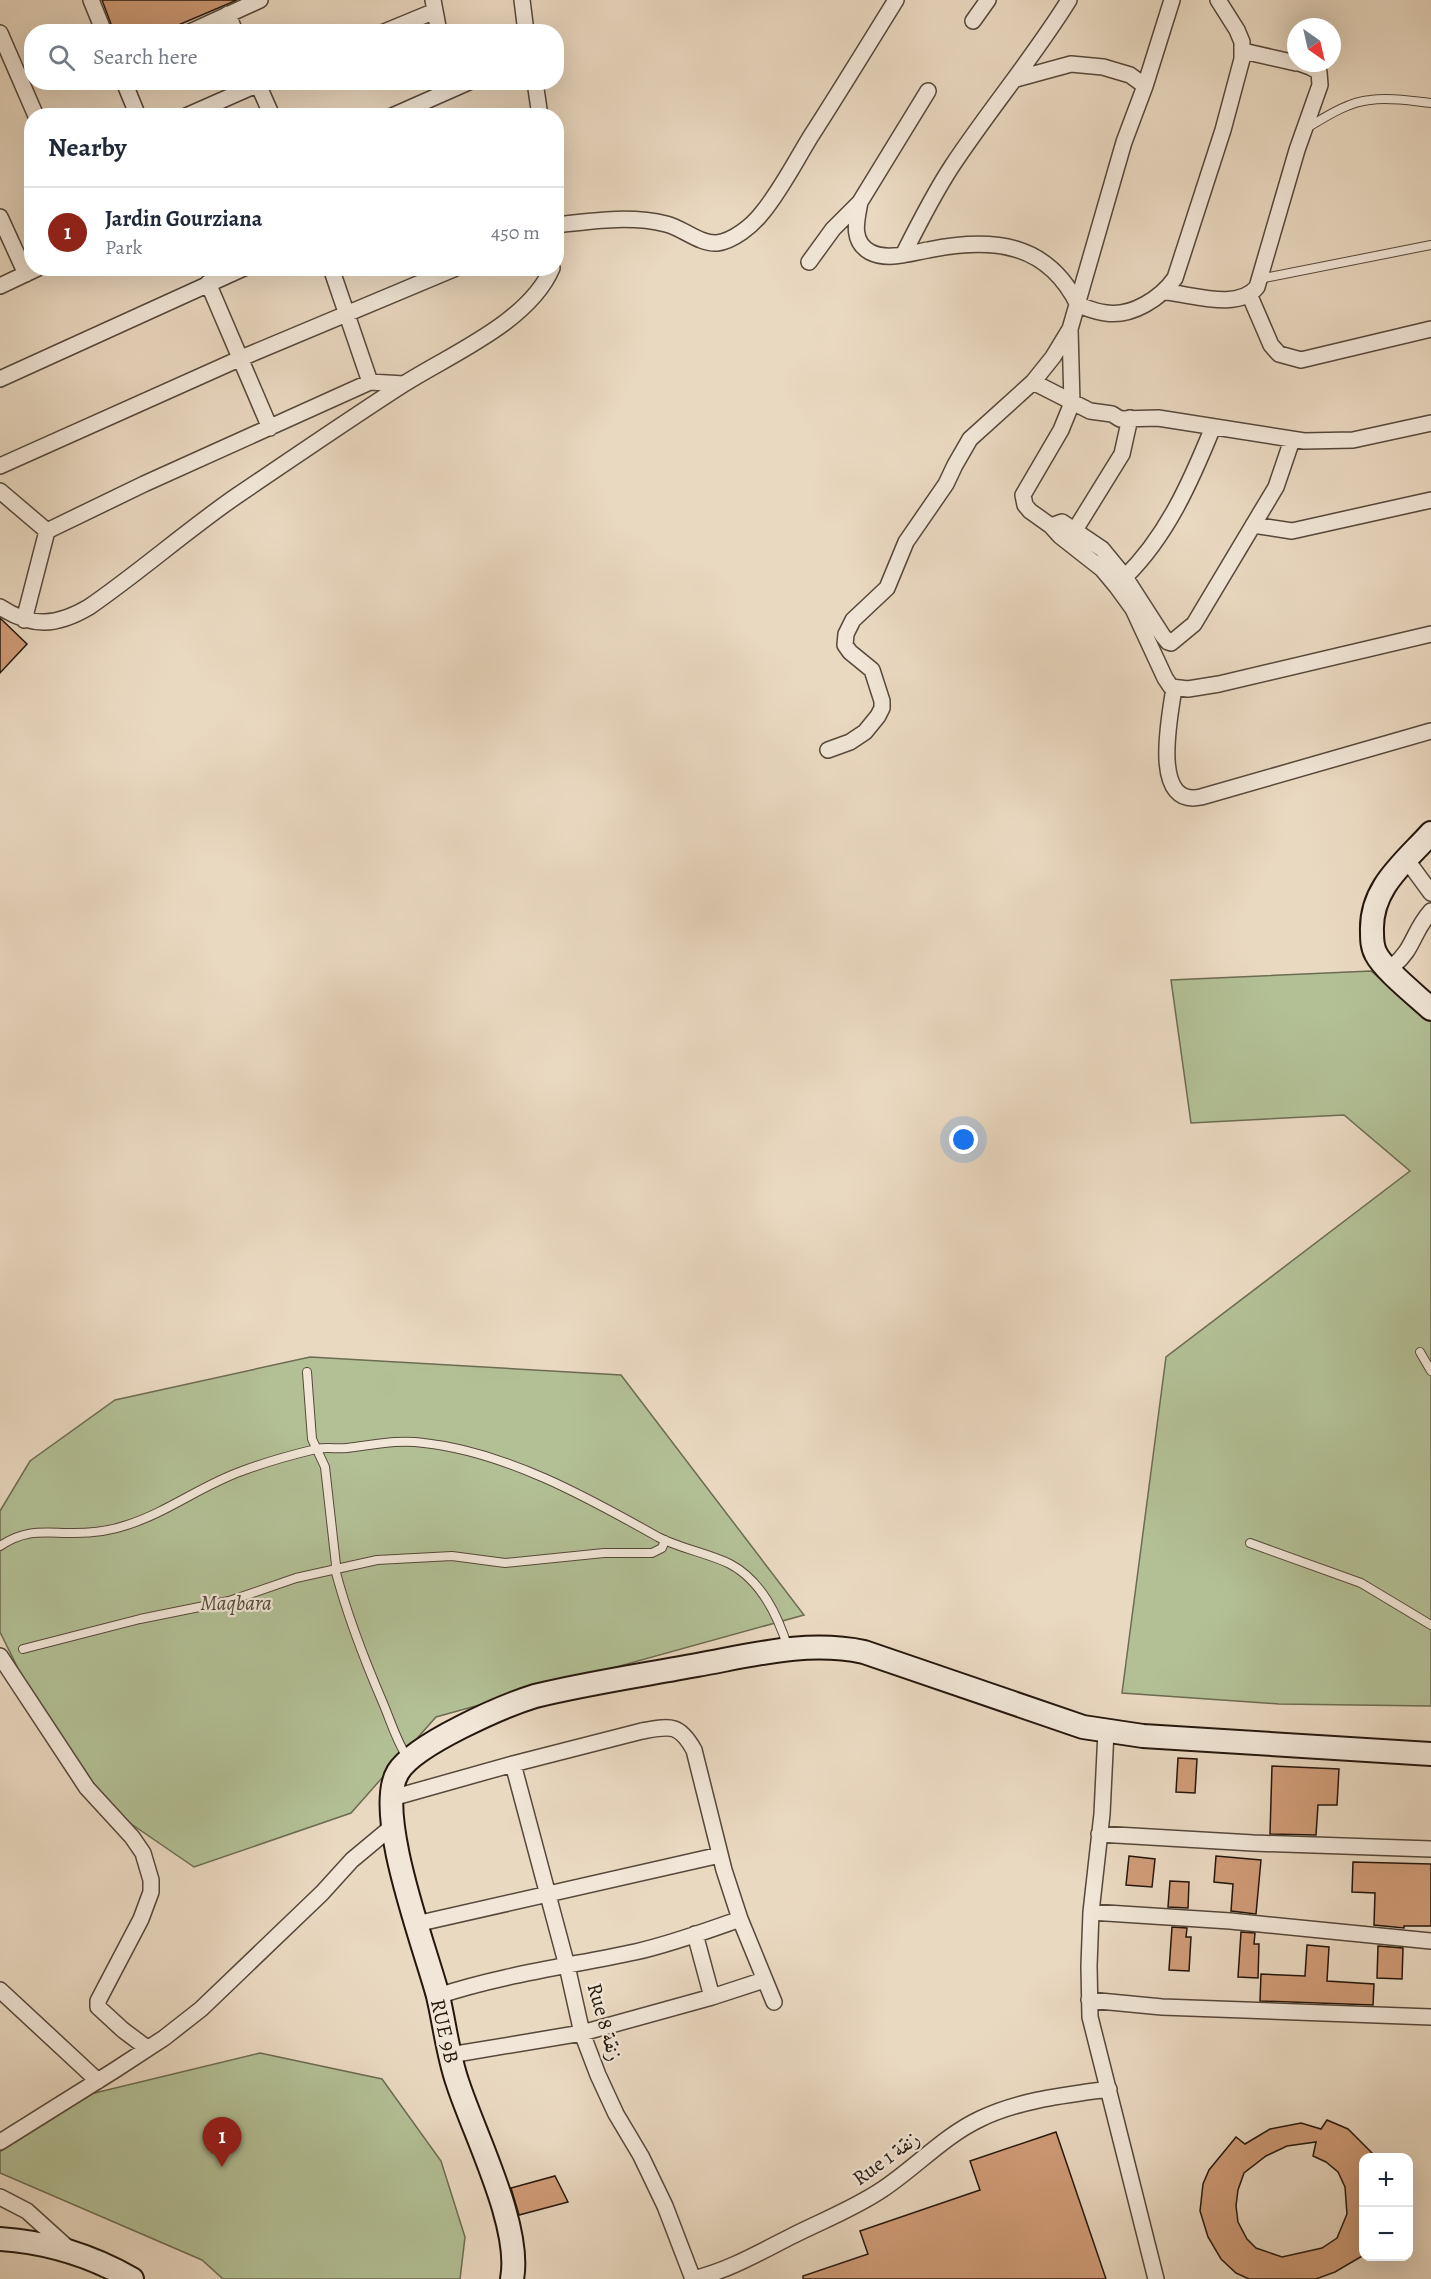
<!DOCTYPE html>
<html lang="en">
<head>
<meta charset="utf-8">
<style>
  :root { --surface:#fff; --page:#f6f6f7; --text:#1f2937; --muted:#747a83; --line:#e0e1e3; --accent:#8f2418 }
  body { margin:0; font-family:Alegreya,Amiri,serif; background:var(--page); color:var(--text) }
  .controls { position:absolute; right:18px; bottom:18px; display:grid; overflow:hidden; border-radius:12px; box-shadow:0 6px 24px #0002 }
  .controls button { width:54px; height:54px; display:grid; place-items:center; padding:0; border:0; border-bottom:2px solid var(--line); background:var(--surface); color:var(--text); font:30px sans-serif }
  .compass { position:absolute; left:1287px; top:18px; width:54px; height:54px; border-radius:50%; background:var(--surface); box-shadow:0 6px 24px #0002; rotate:146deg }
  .you { position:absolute; left:964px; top:1140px; width:21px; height:21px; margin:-15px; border:4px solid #fff; border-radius:50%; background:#1a73e8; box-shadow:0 0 0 9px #1a73e833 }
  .badge { display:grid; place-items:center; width:39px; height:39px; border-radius:50%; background:var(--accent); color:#fff; font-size:20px; font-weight:700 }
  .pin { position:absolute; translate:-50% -50px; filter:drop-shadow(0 2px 3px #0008) }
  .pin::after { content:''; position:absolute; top:32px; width:21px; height:18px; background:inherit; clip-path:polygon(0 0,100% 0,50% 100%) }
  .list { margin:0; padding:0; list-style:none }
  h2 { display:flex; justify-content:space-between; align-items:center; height:78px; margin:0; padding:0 24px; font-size:26px }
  h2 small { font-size:20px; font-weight:400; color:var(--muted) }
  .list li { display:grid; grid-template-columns:39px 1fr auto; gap:18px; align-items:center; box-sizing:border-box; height:90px; padding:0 24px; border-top:2px solid var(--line) }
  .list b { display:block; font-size:22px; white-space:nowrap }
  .list p { margin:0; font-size:20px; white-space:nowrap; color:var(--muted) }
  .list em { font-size:20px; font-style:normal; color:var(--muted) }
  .icon { flex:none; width:33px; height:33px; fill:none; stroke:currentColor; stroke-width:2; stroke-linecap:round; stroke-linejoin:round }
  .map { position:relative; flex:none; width:1431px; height:2279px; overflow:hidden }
  .search { position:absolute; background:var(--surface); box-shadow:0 6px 24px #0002; left:24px; top:24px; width:540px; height:66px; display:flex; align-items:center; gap:15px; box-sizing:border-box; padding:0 21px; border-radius:24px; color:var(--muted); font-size:22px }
  .panel { position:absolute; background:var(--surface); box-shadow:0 6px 24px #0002; left:24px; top:108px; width:540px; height:168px; border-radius:24px }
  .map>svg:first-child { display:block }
</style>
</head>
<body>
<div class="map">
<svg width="1431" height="2279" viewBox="0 0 1431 2279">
  <rect width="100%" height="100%" fill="#ead9c1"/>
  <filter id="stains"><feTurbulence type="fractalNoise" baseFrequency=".00333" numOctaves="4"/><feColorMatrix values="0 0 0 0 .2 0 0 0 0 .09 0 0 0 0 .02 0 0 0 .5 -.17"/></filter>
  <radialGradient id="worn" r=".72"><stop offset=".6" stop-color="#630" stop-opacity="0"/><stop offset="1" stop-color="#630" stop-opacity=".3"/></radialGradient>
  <path fill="#b3c096" stroke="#6c6c52" stroke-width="1.5" d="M1371,971L1431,1022V1706L1279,1704L1122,1693L1166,1357L1410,1171L1344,1115L1191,1123L1171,980Z
    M310,1357L621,1375L804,1615L436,1717L351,1813L194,1867L76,1786L0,1632V1511L30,1461L115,1400Z
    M260,2053L382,2079L441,2161L465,2237L460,2279H223L202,2260L0,2173V2152L45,2105Z"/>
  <path fill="#d09c78" stroke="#25170d" stroke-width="1.5" fill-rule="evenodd" d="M102,0H237L162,32H114Z
    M0,618L27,644L0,673Z
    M1178,1758L1197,1759L1195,1793L1176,1792Z
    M1272,1766L1339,1769L1337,1805H1318L1316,1835L1270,1834Z
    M1129,1856L1155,1859L1152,1887L1126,1885Z
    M1216,1856L1261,1860L1256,1914L1231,1911L1233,1884L1214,1882Z
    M1353,1862L1431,1864V1926H1404V1928L1374,1925L1375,1893L1352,1892Z
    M1170,1881L1189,1882L1188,1908L1168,1907Z
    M1172,1927L1187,1928L1186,1937H1191L1189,1971L1169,1970Z
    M1241,1932L1255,1933L1254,1944H1259L1258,1978L1238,1977Z
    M1307,1945L1329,1947L1327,1981L1374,1984L1373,2005L1260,2001L1261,1974L1305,1976Z
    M1378,1946L1403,1948L1402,1979L1377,1978Z
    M1327,2120L1348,2129L1376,2157H1364V2255L1335,2272L1316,2279H1249L1236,2273L1221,2259L1208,2237L1200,2211L1203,2184L1209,2170L1236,2137L1245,2144L1270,2129L1301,2123L1321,2129ZM1316,2142L1313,2156L1326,2162L1338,2172L1345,2187L1347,2214L1337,2238L1322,2248L1282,2257L1256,2248L1247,2239L1238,2222L1236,2206L1238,2190L1244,2173L1266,2156L1287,2146Z
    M1056,2132L1106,2279H803V2276L868,2254L860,2231L980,2190L970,2161Z
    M555,2176L568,2202L519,2215L511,2188Z"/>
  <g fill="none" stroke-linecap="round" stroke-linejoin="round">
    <defs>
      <path id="lane" d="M1305,129C1324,118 1347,102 1370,100C1390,97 1411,101 1431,103
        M1259,279L1431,245
        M1420,1352L1431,1371
        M307,1372L312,1439L325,1467L336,1565L335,1569C347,1615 364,1659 383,1703C391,1722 396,1740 407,1757
        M1250,1543L1361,1583L1431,1625
        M0,1546C27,1528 44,1533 74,1533C92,1533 110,1531 127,1525C168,1512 202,1485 242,1471C266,1462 291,1455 316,1449C326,1447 337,1449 347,1448C373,1445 398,1439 424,1443C506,1452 587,1497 658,1537C681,1549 708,1553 730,1564C762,1581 778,1616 788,1648
        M23,1649L140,1619L229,1601L296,1578L377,1560L452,1556L505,1563L604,1553H652L662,1548L665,1540"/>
      <path id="street" d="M91,0L104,32
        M433,0L439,32
        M522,0L526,32
        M228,14L235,32
        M973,21L988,0
        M190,32L260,0
        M384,32L435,11
        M0,33L36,116
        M1243,51L1296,63
        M1016,79L1071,64L1103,67L1130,75L1145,86
        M124,82L138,116
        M257,82L272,116
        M535,82L540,116
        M928,91L860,202C857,219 850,241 870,252C887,261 911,253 928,250C992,237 1047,242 1078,305C1087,308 1096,312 1106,313C1132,317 1161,298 1175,278L1223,130L1242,59V42L1237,30L1218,0
        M186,116L263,82
        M392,116L469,82
        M0,217L26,274
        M556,225C591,221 631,215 666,224C683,228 699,244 717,243C733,241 752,226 762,213C781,190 795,162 811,136C840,91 868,45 896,0
        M903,255C918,225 933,195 952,166C989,110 1033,58 1069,0
        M809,262L833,229L860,202
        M331,268L370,382
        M208,283L270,428
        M0,286L38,268
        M1165,292C1192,294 1238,311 1257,287L1297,150L1320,85L1319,72L1310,67L1299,63
        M1249,294L1271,345L1279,354L1301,360L1431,329
        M1070,329L1072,403L1061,430L1023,495L1025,505L1030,511L1051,526L1060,536L1102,569L1117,587L1133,609L1165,678L1171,687L1188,689L1219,684L1431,634
        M0,379L244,268
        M1033,382L1090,411L1112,414L1120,419L1158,418L1304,441L1353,440L1431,423
        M0,466L239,359L456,268
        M0,491L47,531
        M1253,525L1292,531L1431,500
        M1051,526L1062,522L1102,549L1125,577L1163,636L1168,642L1171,643L1194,624L1276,487L1292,440
        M1075,530L1122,454L1130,418
        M47,531L144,484L370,382L404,384
        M1125,577C1167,536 1191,481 1213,427
        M0,607C32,628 57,626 89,607C140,572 187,530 238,495C293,458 348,420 404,384C451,354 529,322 552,268
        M24,620L47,531
        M1174,688C1170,716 1150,808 1201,797L1431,731
        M828,750L850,742L865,732L878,716L882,708V701L872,670L850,652L845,645L846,634L853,620L887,588L906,542L946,484L955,465L970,439L1033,382L1053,357L1070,329L1124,142L1145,86L1172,0
        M1406,859L1431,893
        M1382,963L1393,966C1414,949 1413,931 1431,911
        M0,1656L87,1788L132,1837L143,1853L151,1880V1892L141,1919L98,2001V2007L123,2030L147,2048
        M1106,1731L1102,1814L1091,1912L1089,1966L1090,2017L1156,2279
        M513,1764L567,1966L582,2033L598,2075L616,2114L641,2156L665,2206L693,2279
        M392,1798L513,1764L642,1731C670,1726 679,1723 694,1750L724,1870L740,1919L774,2002
        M1099,1834L1253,1843L1431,1849
        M1091,1912L1230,1921L1431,1941
        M416,1924L720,1855
        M695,1934L712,1997
        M0,1990L98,2081
        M438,1996C501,1975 569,1966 635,1952C671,1944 706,1931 740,1919
        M1089,2000L1162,2007L1431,2017
        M450,2055L582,2033L712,1997L764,1980
        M0,2142L115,2070L164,2038L201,2009L322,1893L352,1860L394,1825
        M0,2197L27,2211L69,2249
        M693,2279C730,2270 760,2252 794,2235C824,2220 855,2208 883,2189C916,2167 944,2136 980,2119C1019,2100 1066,2095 1109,2089"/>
      <path id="secondary" d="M1431,833C1404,863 1370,888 1372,932C1372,939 1372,947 1376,954C1384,970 1417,996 1431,1009
        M0,2239C46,2242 92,2256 132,2279
        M512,2279C522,2227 475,2136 458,2084C448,2056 445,2026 438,1996C426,1950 373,1812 398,1772C415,1744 503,1706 535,1696C588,1683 643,1675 697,1665C753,1655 807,1640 864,1652L1083,1727L1143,1736L1431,1754"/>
    </defs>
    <use href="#lane" stroke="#56483a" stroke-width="10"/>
    <use href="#street" stroke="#56483a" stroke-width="18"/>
    <use href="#secondary" stroke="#25170d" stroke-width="26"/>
    <use href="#lane" stroke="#f1e6d7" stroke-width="8"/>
    <use href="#street" stroke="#f1e6d7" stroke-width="15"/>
    <use href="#secondary" stroke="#f1e6d7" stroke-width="22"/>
  </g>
  <g text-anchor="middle" stroke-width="4.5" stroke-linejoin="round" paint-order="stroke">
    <g font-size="21" font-style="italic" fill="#504a36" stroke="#f1e6d7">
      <text x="236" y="1610">Maqbara</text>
    </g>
    <g font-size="21" fill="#25170d" stroke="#f1e6d7">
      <text transform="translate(605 2022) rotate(74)" y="7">Rue 8 زنقة</text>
      <text transform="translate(445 2031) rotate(77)" y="7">RUE 9B</text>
      <text transform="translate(886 2158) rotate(-36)" y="7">Rue 1 زنقة</text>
    </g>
  </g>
  <rect width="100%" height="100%" filter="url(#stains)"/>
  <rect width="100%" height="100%" fill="url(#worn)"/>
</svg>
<div class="controls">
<button>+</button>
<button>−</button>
</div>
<svg class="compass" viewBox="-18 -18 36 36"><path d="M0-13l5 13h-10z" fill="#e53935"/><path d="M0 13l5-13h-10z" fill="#747a83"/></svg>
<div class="you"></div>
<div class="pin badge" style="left:222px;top:2167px">1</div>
<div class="search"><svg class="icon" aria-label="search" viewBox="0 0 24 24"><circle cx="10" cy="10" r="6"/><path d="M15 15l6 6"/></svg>Search here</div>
<section class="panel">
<h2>Nearby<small></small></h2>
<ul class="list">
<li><span class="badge">1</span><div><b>Jardin Gourziana</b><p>Park</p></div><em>450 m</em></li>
</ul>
</section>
</div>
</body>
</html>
